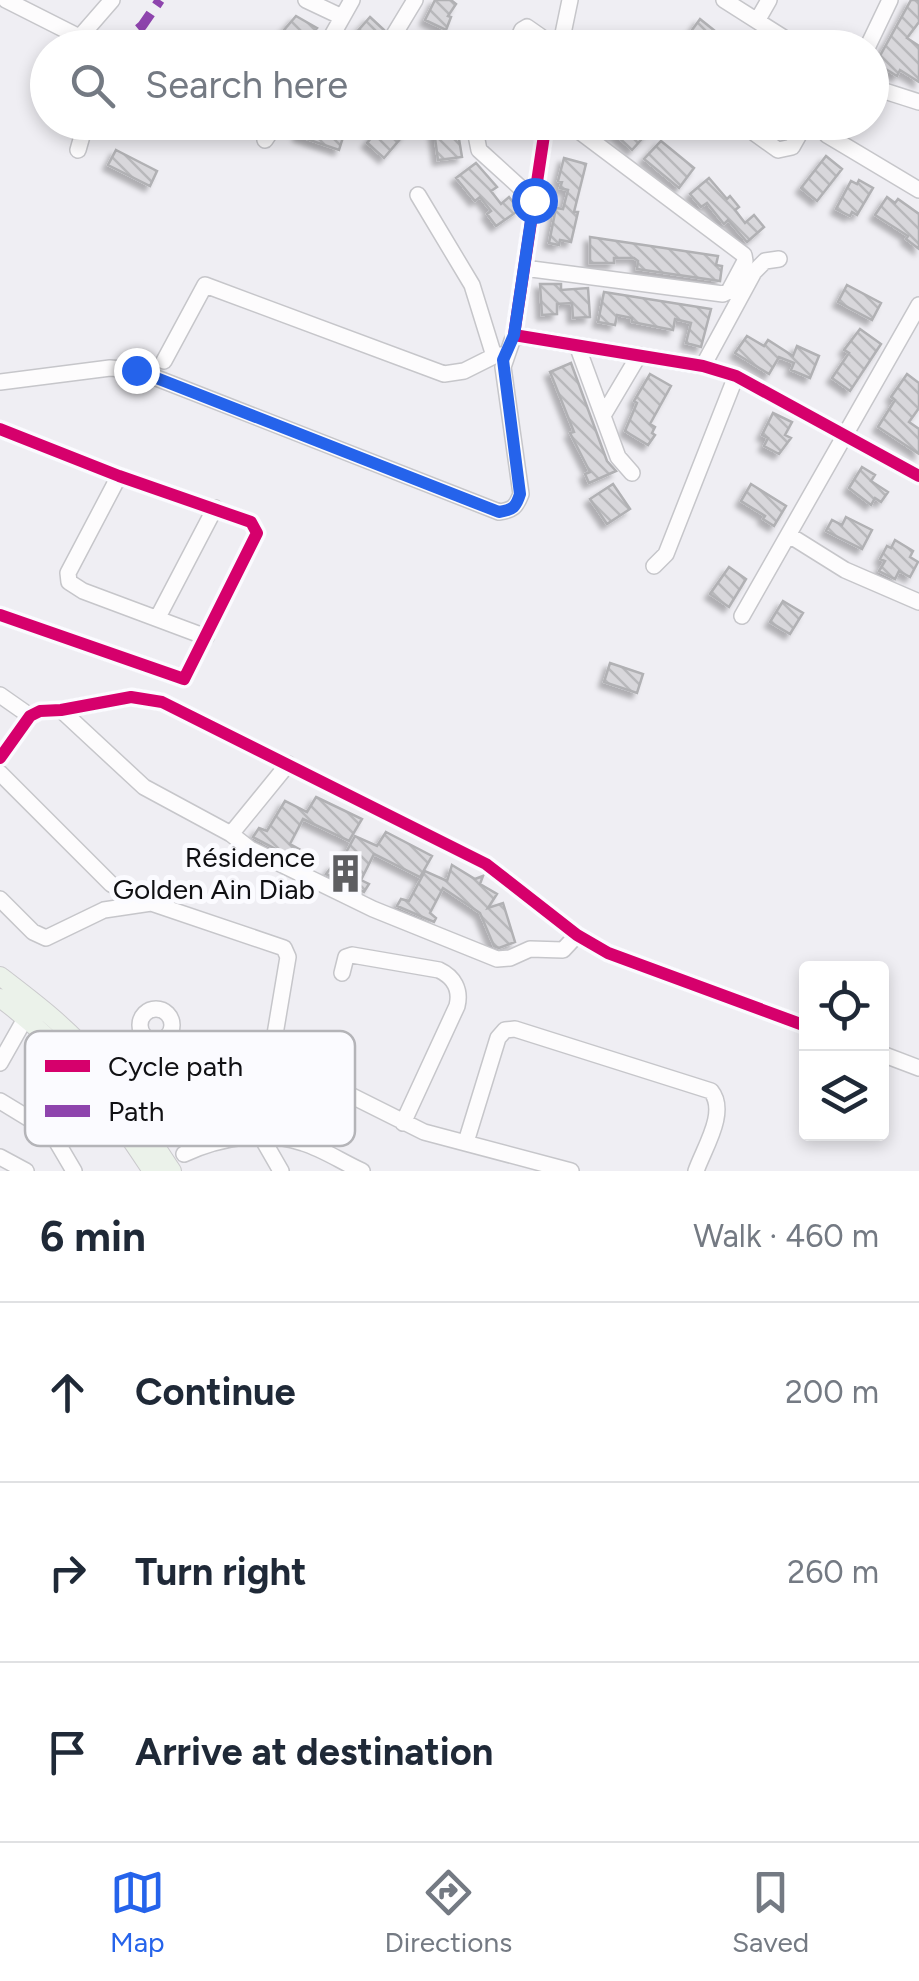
<!DOCTYPE html>
<html lang="en">
<head>
<meta charset="utf-8">
<style>
  :root { --surface:#fff; --page:#f6f6f7; --text:#1f2937; --muted:#747a83; --line:#e0e1e3; --accent:#2563eb }
  body { margin:0; font-family:Figtree,sans-serif; background:var(--page); color:var(--text) }
  .controls { position:absolute; right:30px; bottom:30px; display:grid; overflow:hidden; border-radius:10px; box-shadow:0 5px 15px #0003 }
  .controls button { width:90px; height:90px; display:grid; place-items:center; padding:0; border:0; border-bottom:2px solid var(--line); background:var(--surface); color:var(--text); font:50px sans-serif }
  .stop { position:absolute; width:30px; height:30px; margin:-22px; border:8px solid #2563eb; border-radius:50%; background:#fff }
  .stop.end { background:#2563eb; border-color:#fff; box-shadow:0 2px 10px #0008 }
  .list { margin:0; padding:0; list-style:none }
  h2 { display:flex; justify-content:space-between; align-items:center; height:130px; margin:0; padding:0 40px; font-size:42px }
  h2 small { font-size:32px; font-weight:400; color:var(--muted) }
  .list li { display:grid; grid-template-columns:65px 1fr auto; gap:30px; align-items:center; box-sizing:border-box; height:180px; padding:0 40px; border-top:2px solid var(--line) }
  .list b { display:block; font-size:38px; white-space:nowrap }
  .list em { font-size:32px; font-style:normal; color:var(--muted) }
  .icon { flex:none; width:55px; height:55px; fill:none; stroke:currentColor; stroke-width:2; stroke-linecap:round; stroke-linejoin:round }
  .map { position:relative; flex:none; width:919px; height:1171px; overflow:hidden }
  .search { position:absolute; background:var(--surface); box-shadow:0 5px 15px #0003; left:30px; right:30px; top:30px; height:110px; display:flex; align-items:center; gap:25px; box-sizing:border-box; padding:0 35px; border-radius:55px; color:var(--muted); font-size:38px }
  .sheet { height:670px; background:var(--surface) }
  nav { display:flex; justify-content:space-around; align-items:center; box-sizing:border-box; height:140px; border-top:2px solid var(--line); background:var(--surface); font-size:28px; color:var(--muted) }
  nav a { display:grid; justify-items:center; gap:5px }
  nav .on { color:var(--accent) }
  .map>svg:first-child { display:block }
</style>
</head>
<body>
<div class="map">
<svg width="919" height="1171" viewBox="0 0 919 1171">
  <defs>
    <pattern id="building-back-hatch" width="6" height="6" patternUnits="userSpaceOnUse" patternTransform="scale(2.5)"><rect width="6" height="6" fill="#d8d7db"/><path d="M-1 5l2 2M0 0l6 6M5-1l2 2" fill="none" stroke="#b8b8bb"/></pattern>
    <filter id="shadow"><feDropShadow dx="-5" dy="5" stdDeviation="2.5" flood-color="#0004"/></filter>
  </defs>
  <rect width="100%" height="100%" fill="#efeef3"/>
  <path fill="url(#building-back-hatch)" stroke="#b1b1b4" stroke-width="2.5" filter="url(#shadow)" d="M435,0H451L456,4L448,16L451,17L446,30L425,20Z
    M911,0H919V22L907,38L919,46V82L900,70L897,76L876,63Z
    M296,16L317,28L302,45L295,40L289,47L278,37Z
    M370,17L384,30L371,48H354L348,42Z
    M700,19L715,31L703,48H679Z
    M303,122L344,134L339,150L298,136Z
    M385,122H395L406,132L384,158L367,143Z
    M595,122H638L648,132L632,150L613,132L611,135Z
    M457,127L462,157L438,160L434,131Z
    M661,141L694,168L679,188L644,159Z
    M116,150L157,171L150,186L108,165Z
    M826,156L842,169L817,201L801,188Z
    M564,158L586,164L574,212H578L571,242L560,240L559,245L549,243L556,208L563,209L568,190L560,188L562,182L558,181Z
    M476,163L497,187L491,191L501,204L509,197L519,210L496,226L487,214L491,211L480,197L475,201L456,178Z
    M709,178L727,199L730,196L739,207L735,210L745,223L754,215L764,227L747,242L728,220L724,224L707,203L701,207L690,194Z
    M859,180L873,188L857,215L852,212L850,216L836,209L851,181L857,184Z
    M887,197L895,203L898,199L919,214V249L906,239L908,236L875,215Z
    M590,237L718,256L716,265L722,266L720,281L637,269L638,261L634,258H614V263H590Z
    M540,284H561V290L588,288L590,317L573,318L572,303L557,304V314L542,315Z
    M847,285L881,303L872,320L838,302Z
    M604,292L711,309L701,347L686,343L691,323L675,319L673,330L632,322V318L617,315L615,325L598,322Z
    M860,329L881,344L850,391L832,378L849,353L844,350Z
    M747,336L764,346L768,340L793,356L797,346L819,356L810,378L791,370L794,363L779,357L769,374L735,353Z
    M571,363L607,461L616,471L589,483L585,474L590,472L570,433L574,432L550,372Z
    M650,374L671,386L650,424L655,427L652,433L655,435L648,445L625,431L637,403L634,401Z
    M907,374L919,383V408L909,422L919,429V454L878,427L895,400L891,397Z
    M773,413L792,422L785,435L791,438L779,454L764,446L768,438L762,435Z
    M862,467L875,475L871,481L888,492L881,502L875,498L871,505L849,488Z
    M613,484L630,509L607,524L590,499Z
    M751,484L786,506L774,526L763,519L765,516L741,501Z
    M846,517L872,530L862,549L826,531L832,520L842,525Z
    M895,540L913,551L910,557L918,562L910,577L899,571L895,579L879,571L885,561L880,559L887,546L891,548Z
    M729,567L746,579L729,607L710,594Z
    M783,601L803,613L790,634L770,622Z
    M610,663L643,674L637,693L604,682Z
    M316,797L362,819L349,841L303,819L290,844L299,849L291,857L253,837L259,828L267,831L285,801L307,812Z
    M386,832L432,856L420,877L374,854L361,880L369,884L364,892L326,874L333,865L338,867L355,836L377,846Z
    M452,865L475,879L483,876L480,884L497,894L488,908L503,903L515,942L499,948L494,946L480,913L443,888L430,913L436,918L434,922L397,906L401,899L409,901L425,871L447,881Z"/>
  <g fill="none" stroke-linecap="round" stroke-linejoin="round">
    <defs>
      <path id="minor" d="M6,0L101,48
        M306,0L342,17
        M724,0L800,48
        M757,21L769,0
        M79,38L112,0
        M325,48L352,0
        M386,48L415,0
        M514,48L522,30L527,27L557,48
        M560,48L570,0
        M867,48L890,0
        M872,87L919,102
        M481,122L476,135L479,150L534,200
        M739,122L778,150L792,147L805,124
        M817,122L827,135L919,190
        M265,140L277,122
        M78,150L86,122
        M418,195L472,285L494,356L501,355
        M524,268L723,294L729,291L745,261L744,255L567,122
        M514,335L703,366L736,376L919,476
        M578,348L618,457L632,473
        M164,361L205,285L444,374L464,371L494,356
        M703,366L754,272L765,261L779,259
        M0,382L110,368L136,370L499,512C513,510 516,507 521,494L503,367L514,335L546,122
        M604,414L639,355
        M0,429L119,476L251,522L257,533L184,679L0,615
        M119,476L68,573L69,582L83,591L206,637
        M789,535L845,570L919,602
        M654,566L666,554L736,376
        M742,616L919,305
        M158,617L215,508
        M0,695L30,716
        M61,710L144,787L231,834L250,849L373,909L497,959L510,958L530,949L563,950L577,935
        M0,758L30,716L40,711L61,710L131,697L162,702L486,864L577,935L608,953L806,1026
        M0,773L111,884L151,903L284,948L288,957L268,1076
        M231,834L288,764
        M0,899L33,932L46,938L104,910L151,903
        M342,973L346,957L352,955L439,970C454,977 461,990 457,1006L403,1123
        M140 1025a16 16 0 1 1 32 0a16 16 0 1 1-32 0Z
        M161,1041L181,1087
        M882,1054L919,1068
        M0,1063L26,1017
        M0,1101L51,1132L74,1171
        M132,1109C193,1078 259,1068 326,1083L424,1132L571,1171
        M262,1138L281,1171
        M466,1142L498,1038L505,1030L515,1029L711,1091C728,1112 704,1148 696,1171
        M184,1154C220,1137 264,1130 303,1143C323,1149 342,1162 362,1171
        M0,1157L26,1171"/>
      <path id="major" d="M0,976C34,1002 67,1027 95,1060C124,1094 147,1134 172,1171
        M0,998C71,1051 104,1098 152,1171"/>
    </defs>
    <use href="#minor" stroke="#c6c6ca" stroke-width="18"/>
    <use href="#major" stroke="#cac9cc" stroke-width="20"/>
    <use href="#minor" stroke="#fdfcfd" stroke-width="15"/>
    <use href="#major" stroke="#ebf2ea" stroke-width="18"/>
    <path stroke="#8e44ad" stroke-width="10" stroke-dasharray="20 10" stroke-linecap="butt" d="M115,48L142,26L160,0"/>
    <defs>
      <path id="cycleway" d="M546,122L514,335L703,366L736,376L919,476
        M0,429L119,476L251,522L257,533L184,679L0,615
        M0,758L30,716L40,711L61,710L131,697L162,702L486,864L577,935L608,953L806,1026"/>
    </defs>
    <use href="#cycleway" stroke="#fbfbff" stroke-width="19"/>
    <use href="#cycleway" stroke="#d6006c" stroke-width="12"/>
  </g>
  <g fill="none" stroke-linecap="round" stroke-linejoin="round">
    <path stroke="#2563eb" stroke-width="12" d="M136,370L499,512C513,510 516,507 520,494L503,360L514,335L534,200"/>
  </g>
  <defs>
    <symbol id="building-bare" viewBox="-9 -9 18 18"><path d="M-4-6H4V6H1V3H-1V6H-4ZM-2.5-4.3h1.7v1.8h-1.7ZM.8-4.3h1.7v1.8H.8ZM-2.5-1h1.7V.8h-1.7ZM.8-1h1.7V.8H.8Z" fill="#5e5e61" stroke="#fbfbff" stroke-width="2.5" paint-order="stroke"/></symbol>
  </defs>
  <g fill-rule="evenodd">
    <use href="#building-bare" x="318" y="846" width="55" height="55"/>
  </g>
  <g text-anchor="middle" stroke-width="10" stroke-linejoin="round" paint-order="stroke">
    <g font-size="28" fill="#101013" stroke="#fbfbff" text-anchor="end">
      <text x="315" y="867">Résidence<tspan x="315" dy="32">Golden Ain Diab</tspan></text>
    </g>
  </g>
  <rect x="25" y="1031" width="330" height="115" rx="15" fill="#fbfbff" stroke="#b4b4b8" stroke-width="2.5"/>
  <rect x="45" y="1060" width="45" height="12" fill="#d6006c"/>
  <rect x="45" y="1105" width="45" height="12" fill="#8e44ad"/>
  <g font-size="28" fill="#101013">
    <text x="108" y="1076">Cycle path</text>
    <text x="108" y="1121">Path</text>
  </g>
</svg>
<div class="controls">
<button><svg class="icon" aria-label="locate" viewBox="0 0 24 24"><circle cx="12" cy="12" r="6"/><path d="M12 2v4M12 18v4M2 12h4M18 12h4"/></svg></button>
<button><svg class="icon" aria-label="layers" viewBox="0 0 24 24"><path d="M12 4l9 5-9 5-9-5zM3 14l9 5 9-5"/></svg></button>
</div>
<div class="stop" style="left:534px;top:200px"></div>
<div class="stop end" style="left:136px;top:370px"></div>
<div class="search"><svg class="icon" aria-label="search" viewBox="0 0 24 24"><circle cx="10" cy="10" r="6"/><path d="M15 15l6 6"/></svg>Search here</div>
</div>
<section class="sheet">
<h2>6 min<small>Walk · 460 m</small></h2>
<ul class="list">
<li><svg class="icon" aria-label="ahead" viewBox="0 0 24 24"><path d="M12 20V5M6 11l6-6 6 6"/></svg><div><b>Continue</b></div><em>200 m</em></li>
<li><svg class="icon" aria-label="right" viewBox="0 0 24 24"><path d="M7 20v-9h11M14 6l5 5-5 5"/></svg><div><b>Turn right</b></div><em>260 m</em></li>
<li><svg class="icon" aria-label="arrive" viewBox="0 0 24 24"><path d="M6 21V4h12l-3 4 3 4H6"/></svg><div><b>Arrive at destination</b></div></li>
</ul>
</section>
<nav>
<a class="on"><svg class="icon" aria-label="map" viewBox="0 0 24 24"><path d="M3 6l6-2 6 2 6-2v14l-6 2-6-2-6 2zM9 4v14M15 6v14"/></svg>Map</a>
<a><svg class="icon" aria-label="directions" viewBox="0 0 24 24"><path d="M12 3l9 9-9 9-9-9zM9 14v-3h6M13 9l2 2-2 2"/></svg>Directions</a>
<a><svg class="icon" aria-label="saved" viewBox="0 0 24 24"><path d="M7 4h10v16l-5-4-5 4z"/></svg>Saved</a>
</nav>
</body>
</html>
